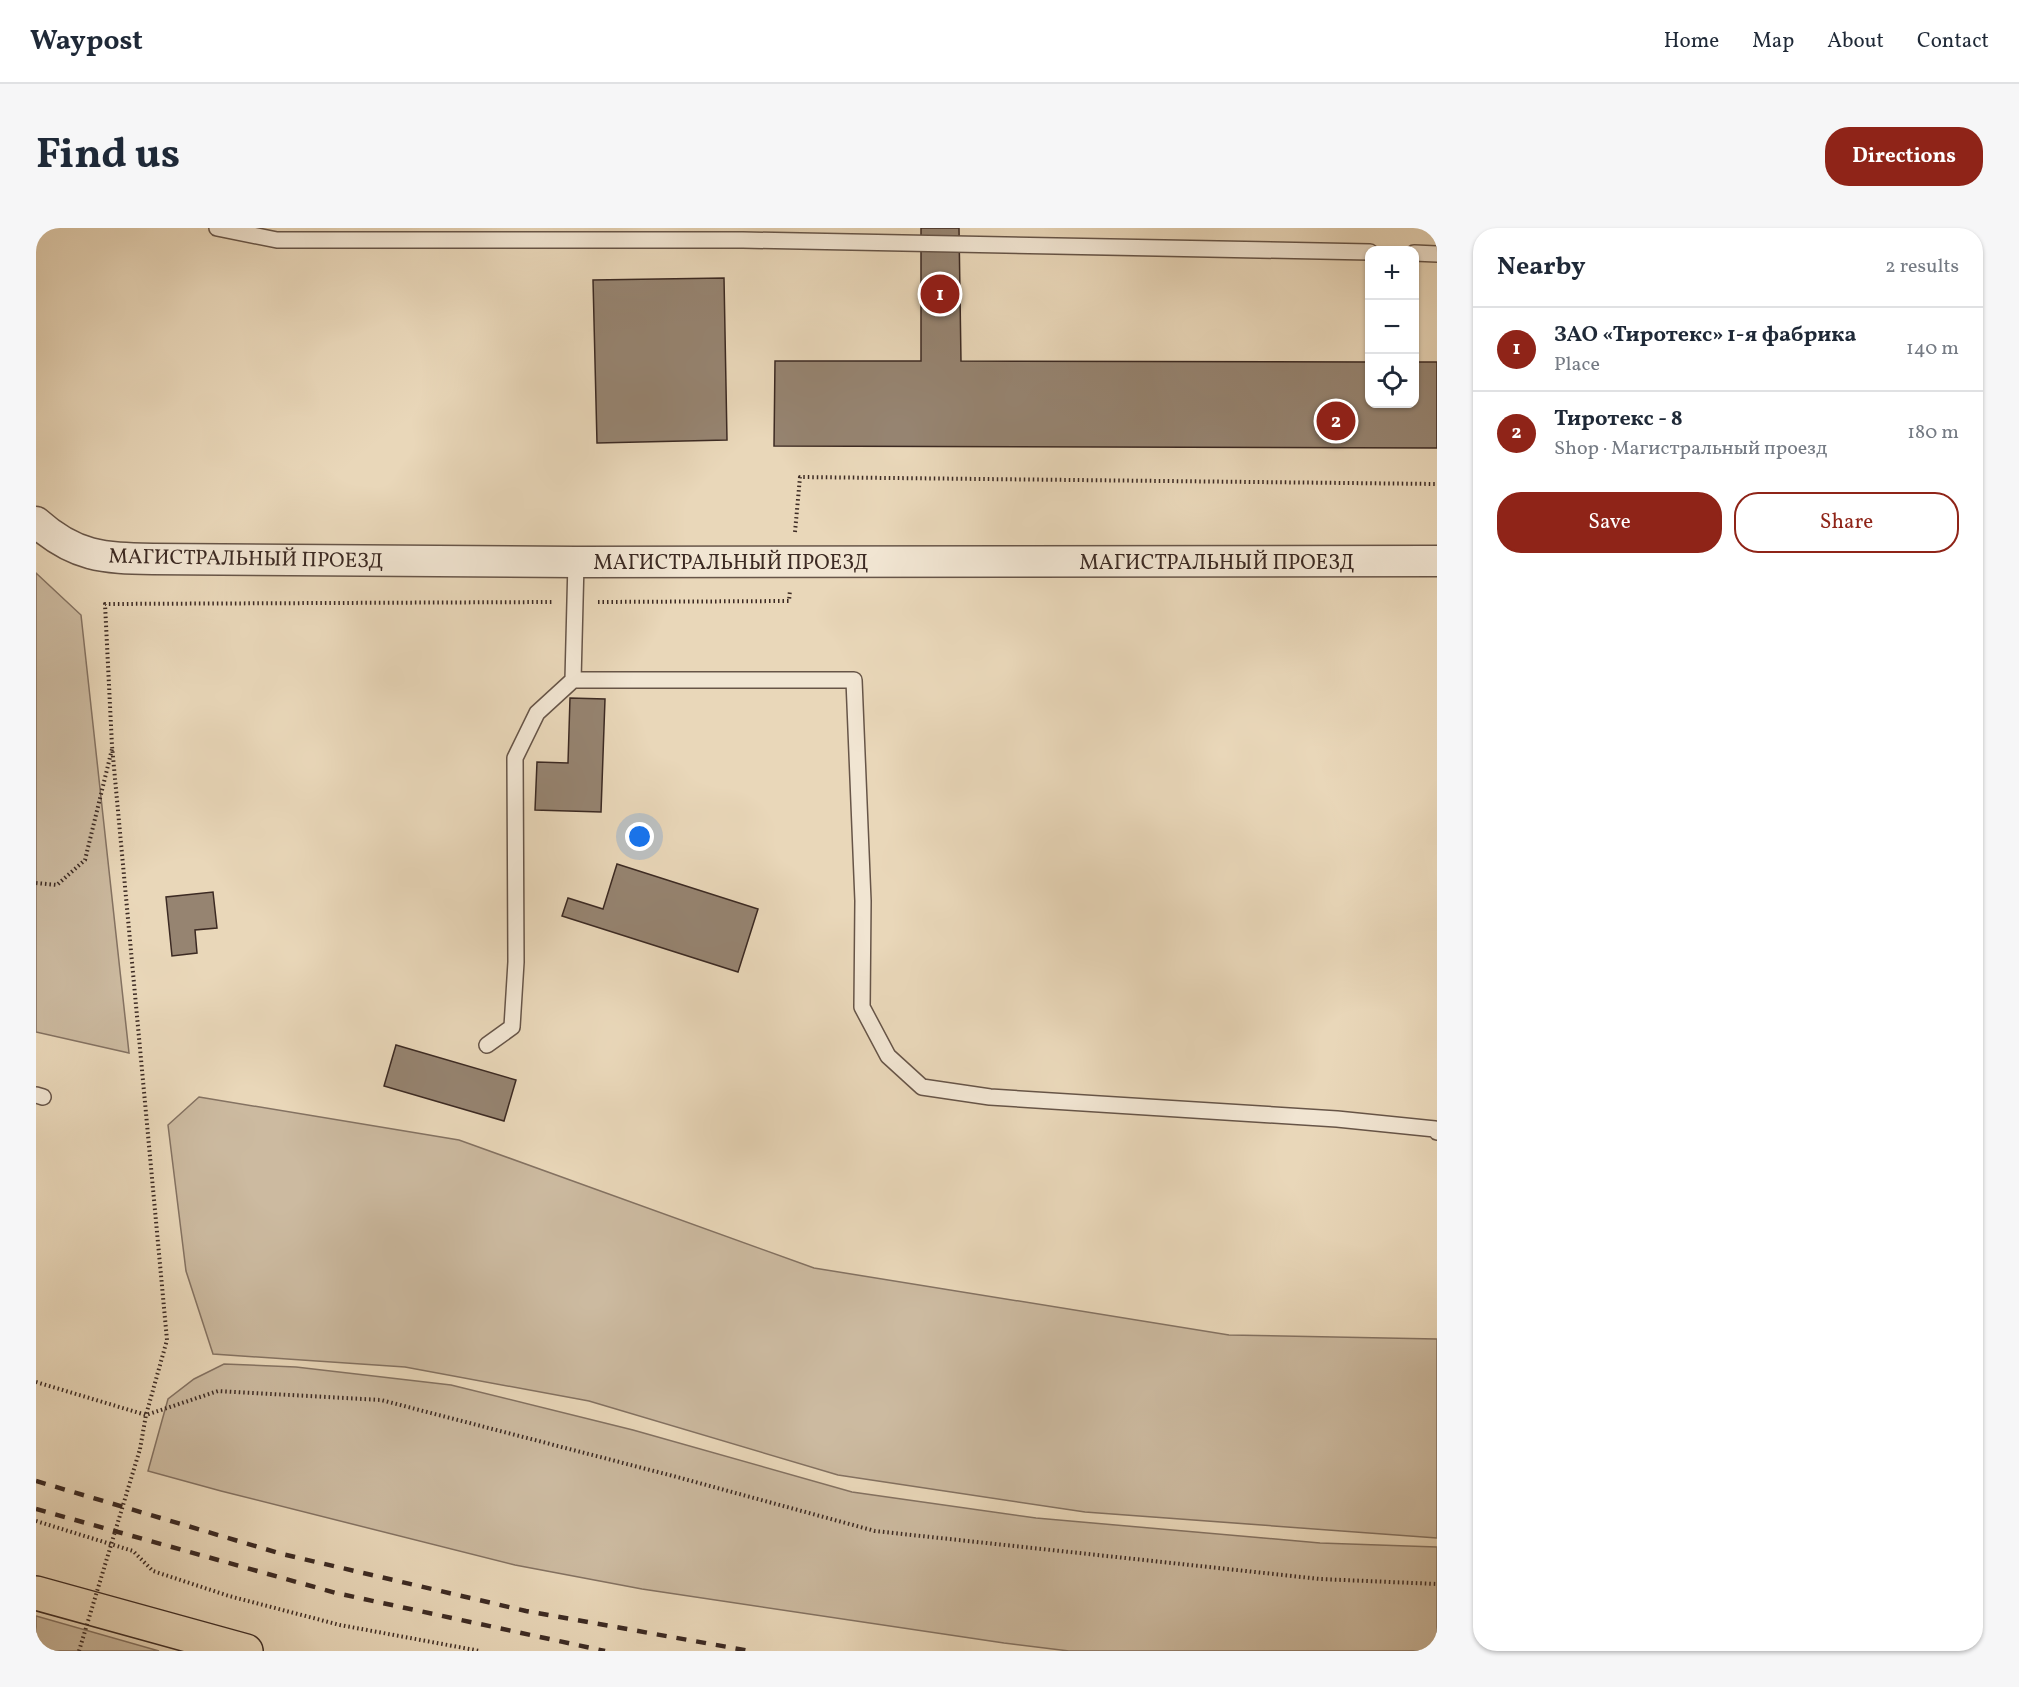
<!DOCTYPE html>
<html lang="en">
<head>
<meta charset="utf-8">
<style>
  :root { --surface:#fff; --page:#f6f6f7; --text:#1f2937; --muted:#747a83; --line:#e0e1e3; --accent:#8f2418 }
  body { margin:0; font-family:Vollkorn,serif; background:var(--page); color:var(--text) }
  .controls { position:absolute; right:18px; top:18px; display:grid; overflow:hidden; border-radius:12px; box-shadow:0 2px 4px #0004 }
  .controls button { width:54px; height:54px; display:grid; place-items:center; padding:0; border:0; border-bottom:2px solid var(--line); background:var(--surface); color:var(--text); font:30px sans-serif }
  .you { position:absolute; left:604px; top:609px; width:21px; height:21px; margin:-15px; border:4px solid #fff; border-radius:50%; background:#1a73e8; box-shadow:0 0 0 9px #1a73e833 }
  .badge { display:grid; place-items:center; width:39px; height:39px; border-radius:50%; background:var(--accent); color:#fff; font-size:20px; font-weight:700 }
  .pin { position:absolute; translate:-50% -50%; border:3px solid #fff; box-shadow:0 2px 6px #0006 }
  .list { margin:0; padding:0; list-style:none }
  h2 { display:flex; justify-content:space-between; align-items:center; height:78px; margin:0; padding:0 24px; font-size:26px }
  h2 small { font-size:20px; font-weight:400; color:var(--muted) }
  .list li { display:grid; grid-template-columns:39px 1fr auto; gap:18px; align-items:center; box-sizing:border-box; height:84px; padding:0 24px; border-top:2px solid var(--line) }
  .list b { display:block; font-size:22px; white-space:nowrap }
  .list p { margin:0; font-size:20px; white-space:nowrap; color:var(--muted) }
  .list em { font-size:20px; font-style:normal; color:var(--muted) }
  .actions { display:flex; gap:12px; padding:18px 24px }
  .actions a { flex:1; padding:14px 0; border:2px solid var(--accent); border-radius:24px; text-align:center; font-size:21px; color:var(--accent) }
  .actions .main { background:var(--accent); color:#fff }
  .icon { flex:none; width:33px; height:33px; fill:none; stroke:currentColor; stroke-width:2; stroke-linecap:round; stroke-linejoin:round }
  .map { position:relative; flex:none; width:1401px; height:1423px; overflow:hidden; border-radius:24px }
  header { display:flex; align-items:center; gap:36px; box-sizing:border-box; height:84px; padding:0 30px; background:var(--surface); border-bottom:2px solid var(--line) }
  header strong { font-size:28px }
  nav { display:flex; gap:33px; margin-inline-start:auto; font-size:21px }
  .intro { display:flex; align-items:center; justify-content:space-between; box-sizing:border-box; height:144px; padding:0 36px }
  h1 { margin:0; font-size:42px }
  .button { padding:15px 27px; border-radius:24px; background:var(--accent); color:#fff; font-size:21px; font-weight:700 }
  main { display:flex; gap:36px; padding:0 36px }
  aside { flex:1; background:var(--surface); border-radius:24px; box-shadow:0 2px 4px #0004 }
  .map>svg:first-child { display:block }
</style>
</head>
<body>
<header>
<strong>Waypost</strong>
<nav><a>Home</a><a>Map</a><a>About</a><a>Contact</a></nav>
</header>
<div class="intro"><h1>Find us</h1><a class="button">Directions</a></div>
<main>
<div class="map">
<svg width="1401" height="1423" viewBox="0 0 1401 1423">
  <rect width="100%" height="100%" fill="#e9d7b9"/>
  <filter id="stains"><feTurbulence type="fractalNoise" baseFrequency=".00333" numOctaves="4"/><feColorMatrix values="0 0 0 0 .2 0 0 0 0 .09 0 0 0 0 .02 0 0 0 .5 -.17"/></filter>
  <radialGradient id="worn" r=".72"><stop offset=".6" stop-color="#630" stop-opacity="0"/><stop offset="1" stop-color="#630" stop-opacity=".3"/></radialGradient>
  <path fill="#ccbaa0" stroke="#847262" stroke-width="1.5" d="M0,345L45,387L93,825L0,804Z
    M163,869L423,912L778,1040L1193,1107L1401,1111V1310L1049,1284L802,1247L553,1173L369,1139L177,1126L150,1043L132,897Z
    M188,1136L260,1139L415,1157L597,1202L816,1264L1000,1290L1284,1315L1401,1319V1423H1033L968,1415L606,1361L479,1337L185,1263L112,1243L132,1171L158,1151Z
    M0,1388L123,1423H0Z"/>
  <path fill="#968471" stroke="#3c2a23" stroke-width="1.5" d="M885,0H923L925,133L1334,134V176H1378V134H1401V220L738,218L739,133H885Z
    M688,50L691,212L561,215L557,52Z
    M534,470L569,471L565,584L499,582L501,534L532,535Z
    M581,636L722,681L702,744L526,688L532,670L567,681Z
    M177,664L181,700L159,702L161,725L136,728L130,669Z
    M360,817L480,852L468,893L348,858Z"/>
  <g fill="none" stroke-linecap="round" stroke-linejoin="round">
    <defs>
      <path id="lane" d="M181,0L241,12H707L1334,24
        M1378,25L1401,26
        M537,452L540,334
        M451,817L476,799L480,734L479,530L501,485L537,452H818L827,673L826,779L852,828L886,859L954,869L1301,891L1399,901L1401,904
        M0,867L7,869"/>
      <path id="street" d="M0,294C39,329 67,330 117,331L540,334L1401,333"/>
      <path id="primary" d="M0,1365L210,1423"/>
    </defs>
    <use href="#lane" stroke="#675548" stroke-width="18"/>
    <use href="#street" stroke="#675548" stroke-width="33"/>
    <use href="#primary" stroke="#3c2a23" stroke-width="36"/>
    <path stroke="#3c2a23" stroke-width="4" stroke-dasharray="1.5 3" stroke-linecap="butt" d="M759,304L764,249L1401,256
      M562,374L753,373L754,362
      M0,655L21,657L49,632L76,521
      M0,1154L110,1187L182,1163L345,1172L641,1249L839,1303L1284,1351L1401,1356
      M104,1221L110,1187L131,1112L76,518L69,376L518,374
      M0,1293L97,1323L117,1343L193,1368L304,1397L444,1423"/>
    <use href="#lane" stroke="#f1e5d2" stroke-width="15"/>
    <use href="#street" stroke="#f1e5d2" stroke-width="30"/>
    <use href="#primary" stroke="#e9d7b9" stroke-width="33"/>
    <path stroke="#3c2a23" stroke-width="4.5" stroke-dasharray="10 10" stroke-linecap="butt" d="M0,1253L246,1326L490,1383L714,1423
      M0,1281L300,1365L569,1423"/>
    <path stroke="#3c2a23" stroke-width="4" stroke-dasharray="1.5 3" stroke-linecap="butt" d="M43,1423L104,1221"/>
  </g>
  <g text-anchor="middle" stroke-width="4.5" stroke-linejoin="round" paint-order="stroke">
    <g font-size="21" fill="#3c2a23" stroke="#f1e5d2">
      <text transform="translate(210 330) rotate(1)" y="7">МАГИСТРАЛЬНЫЙ ПРОЕЗД</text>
      <text x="695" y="341">МАГИСТРАЛЬНЫЙ ПРОЕЗД</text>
      <text x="1181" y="341">МАГИСТРАЛЬНЫЙ ПРОЕЗД</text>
    </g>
  </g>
  <rect width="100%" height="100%" filter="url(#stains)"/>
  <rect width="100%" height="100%" fill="url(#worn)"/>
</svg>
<div class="controls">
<button>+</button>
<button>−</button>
<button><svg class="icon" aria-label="locate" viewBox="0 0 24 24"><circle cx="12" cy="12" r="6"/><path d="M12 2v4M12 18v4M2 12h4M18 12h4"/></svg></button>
</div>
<div class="you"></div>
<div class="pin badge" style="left:904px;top:66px">1</div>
<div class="pin badge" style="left:1300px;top:193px">2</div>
</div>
<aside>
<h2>Nearby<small>2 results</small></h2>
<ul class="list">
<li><span class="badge">1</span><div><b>ЗАО «Тиротекс» 1-я фабрика</b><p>Place</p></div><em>140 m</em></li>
<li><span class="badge">2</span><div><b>Тиротекс - 8</b><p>Shop · Магистральный проезд</p></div><em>180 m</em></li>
</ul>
<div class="actions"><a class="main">Save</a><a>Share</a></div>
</aside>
</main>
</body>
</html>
